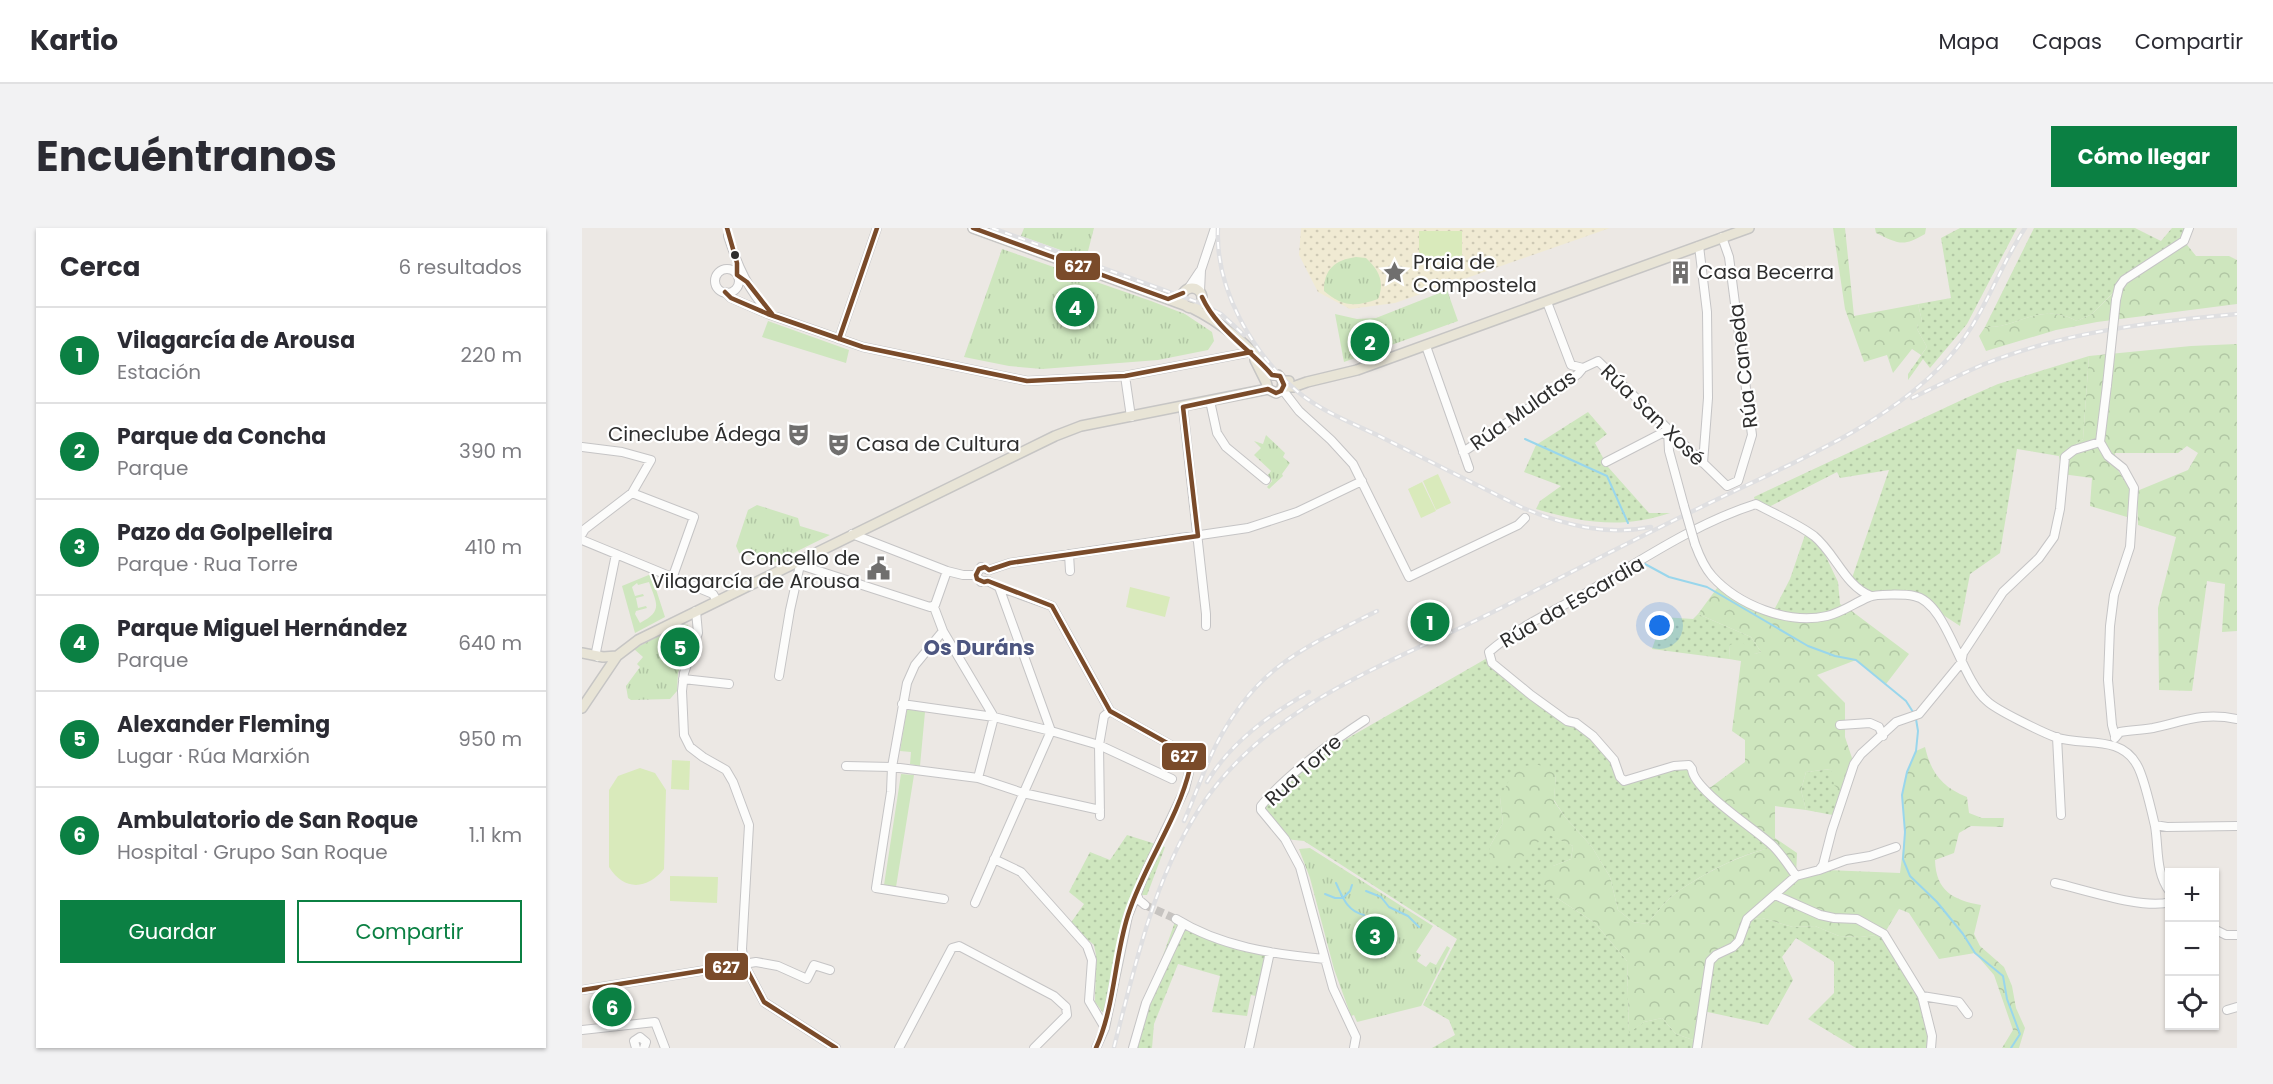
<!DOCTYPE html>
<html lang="es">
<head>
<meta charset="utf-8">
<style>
  :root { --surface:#fff; --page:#f2f2f3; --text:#2b2b33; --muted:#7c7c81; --line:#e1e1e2; --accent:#0b8043 }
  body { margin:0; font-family:Poppins,sans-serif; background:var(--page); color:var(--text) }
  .controls { position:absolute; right:18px; bottom:18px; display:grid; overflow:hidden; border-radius:0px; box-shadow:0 2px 4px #0004 }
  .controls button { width:54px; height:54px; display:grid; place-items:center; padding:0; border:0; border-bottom:2px solid var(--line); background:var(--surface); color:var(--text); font:30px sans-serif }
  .you { position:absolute; left:1078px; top:398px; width:21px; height:21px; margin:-15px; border:4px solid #fff; border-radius:50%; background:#1a73e8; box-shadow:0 0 0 9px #1a73e833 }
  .badge { display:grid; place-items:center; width:39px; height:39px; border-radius:50%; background:var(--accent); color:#fff; font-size:20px; font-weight:700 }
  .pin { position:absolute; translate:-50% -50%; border:3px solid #fff; box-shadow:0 2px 6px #0006 }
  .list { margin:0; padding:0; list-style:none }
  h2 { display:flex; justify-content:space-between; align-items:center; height:78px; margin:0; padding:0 24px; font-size:26px }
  h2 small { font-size:20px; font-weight:400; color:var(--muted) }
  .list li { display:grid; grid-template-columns:39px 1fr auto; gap:18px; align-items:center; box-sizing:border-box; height:96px; padding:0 24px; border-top:2px solid var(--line) }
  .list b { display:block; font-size:22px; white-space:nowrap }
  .list p { margin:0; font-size:20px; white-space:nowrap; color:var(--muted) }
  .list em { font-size:20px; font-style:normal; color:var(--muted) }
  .actions { display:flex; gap:12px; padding:18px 24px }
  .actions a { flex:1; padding:14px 0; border:2px solid var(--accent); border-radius:0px; text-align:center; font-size:21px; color:var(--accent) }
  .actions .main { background:var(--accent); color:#fff }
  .icon { flex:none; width:33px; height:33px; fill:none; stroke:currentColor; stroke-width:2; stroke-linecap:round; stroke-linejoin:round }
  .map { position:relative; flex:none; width:1655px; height:820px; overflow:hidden; border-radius:0px }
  header { display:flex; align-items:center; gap:36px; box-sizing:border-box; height:84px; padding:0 30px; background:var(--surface); border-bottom:2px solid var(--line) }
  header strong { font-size:28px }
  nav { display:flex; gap:33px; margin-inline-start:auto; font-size:21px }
  .intro { display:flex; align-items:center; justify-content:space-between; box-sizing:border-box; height:144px; padding:0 36px }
  h1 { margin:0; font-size:42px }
  .button { padding:15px 27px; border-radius:0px; background:var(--accent); color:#fff; font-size:21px; font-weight:700 }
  main { display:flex; gap:36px; padding:0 36px }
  aside { flex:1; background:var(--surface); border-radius:0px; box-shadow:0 2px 4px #0004 }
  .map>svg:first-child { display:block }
</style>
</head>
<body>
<header>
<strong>Kartio</strong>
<nav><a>Mapa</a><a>Capas</a><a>Compartir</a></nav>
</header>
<div class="intro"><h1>Encuéntranos</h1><a class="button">Cómo llegar</a></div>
<main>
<aside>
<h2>Cerca<small>6 resultados</small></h2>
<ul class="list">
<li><span class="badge">1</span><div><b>Vilagarcía de Arousa</b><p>Estación</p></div><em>220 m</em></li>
<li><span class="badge">2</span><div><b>Parque da Concha</b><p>Parque</p></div><em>390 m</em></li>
<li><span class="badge">3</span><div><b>Pazo da Golpelleira</b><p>Parque · Rua Torre</p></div><em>410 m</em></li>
<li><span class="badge">4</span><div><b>Parque Miguel Hernández</b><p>Parque</p></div><em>640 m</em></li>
<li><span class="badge">5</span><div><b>Alexander Fleming</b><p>Lugar · Rúa Marxión</p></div><em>950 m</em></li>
<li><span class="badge">6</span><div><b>Ambulatorio de San Roque</b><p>Hospital · Grupo San Roque</p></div><em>1.1 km</em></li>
</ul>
<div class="actions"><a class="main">Guardar</a><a>Compartir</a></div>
</aside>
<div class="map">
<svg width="1655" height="820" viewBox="0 0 1655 820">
  <defs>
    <pattern id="grass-dots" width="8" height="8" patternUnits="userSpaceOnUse" patternTransform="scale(1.5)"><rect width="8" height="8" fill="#cee6be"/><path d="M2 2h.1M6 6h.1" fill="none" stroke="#b1c6a4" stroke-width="1.8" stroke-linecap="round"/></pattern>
    <pattern id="forest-crowns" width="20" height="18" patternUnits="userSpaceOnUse" patternTransform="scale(1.5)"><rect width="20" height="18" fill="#cee6be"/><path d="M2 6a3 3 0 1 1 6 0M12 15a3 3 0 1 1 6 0" fill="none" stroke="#b1c6a4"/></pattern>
    <pattern id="sand-dots" width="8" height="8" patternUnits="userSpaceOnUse" patternTransform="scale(1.5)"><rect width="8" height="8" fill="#f0ead3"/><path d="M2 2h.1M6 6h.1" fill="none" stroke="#cec9b5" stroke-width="1.8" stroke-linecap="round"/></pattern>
    <pattern id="park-tufts" width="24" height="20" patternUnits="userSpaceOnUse" patternTransform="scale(1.5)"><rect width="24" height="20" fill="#cee6be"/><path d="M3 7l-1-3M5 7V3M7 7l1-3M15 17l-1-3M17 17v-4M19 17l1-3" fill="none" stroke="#b1c6a4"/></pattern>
  </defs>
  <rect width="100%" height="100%" fill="#ece8e4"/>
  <path fill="url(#grass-dots)" d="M1378,0H1435L1385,96L1348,140L1341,131L1326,152V146L1345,119L1335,101L1336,95L1340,93L1336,76L1369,70L1359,10Z
    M1452,0H1553L1579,13L1590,0H1607L1602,13L1537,59L1510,86L1495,93C1456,73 1437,101 1403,99Z
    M1507,128L1501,211L1477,228L1435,221L1418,325L1388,346L1378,398L1332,368H1289L1269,353L1307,242L1258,250L1255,244L1183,281L1174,276L1172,269L1384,170L1416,156Z
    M1006,184L1025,206L1013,215L1026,239L1067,285H1088C1041,301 1001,295 954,281L958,273L979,258L942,244L954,217Z
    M1224,304L1236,312L1256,354L1258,376L1267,381L1243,388L1191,384L1208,351Z
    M1116,386L1169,409L1179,424L1173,426L1148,417L1147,431L1070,421L1081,389L1111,391Z
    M907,429L910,435L1011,508L1041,552L1107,537L1110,546L1192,619C1158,626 1122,645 1094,665C1083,673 1074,686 1065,696L1051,694L1036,682L1028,649L1010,619L983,589L972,572L974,545L918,569L921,595L908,618L933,635L965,605L991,618L989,631L971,638L975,670L1013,695L1045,733L1047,804L1062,794L1080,790L1094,806L1117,814L1115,820H850L873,807L867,792L841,777L875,711L722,613L703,611L679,582L684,571L758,508L761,513Z
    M1249,541L1263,567L1256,588L1224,582L1219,562L1224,544Z
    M545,607L583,619L565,667H555L525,790L513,774L514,727L512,717L488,696L502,676L487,664L508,624L528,632Z
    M1180,690L1211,699L1233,698L1257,708L1278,709L1302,706L1337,762L1349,820H1274L1226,791L1252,765V734L1214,710L1200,729L1211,752L1186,797L1121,783L1128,733L1165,691Z
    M594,691L639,714L688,724L679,769L669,767L665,788L630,784L638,748L596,736L572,796L570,820H548Z"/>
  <path fill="url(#forest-crowns)" d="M1251,0H1263L1272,88L1336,76L1340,93L1336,96L1335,101L1345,119L1339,127L1330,121L1311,145L1305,127L1282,134L1263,81Z
    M1293,0H1344L1343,6C1321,19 1317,16 1294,5Z
    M1602,13L1614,28H1647L1655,32V76L1515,94L1474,102L1404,123L1397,108L1403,99C1437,101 1456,73 1495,93L1510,86L1552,45Z
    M1655,116V403L1640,404L1643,356L1625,353L1610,463L1577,462L1576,380L1594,309L1556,297L1555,263L1606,242L1616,225L1605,218L1596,225H1533L1534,239L1548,261L1545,289L1508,278L1510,250L1480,246L1477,228L1501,211L1507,128L1609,118Z
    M1138,356L1170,376L1223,390L1267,381L1327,426L1304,456L1274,432L1235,447L1263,475V509L1272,536L1263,567L1252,557L1249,541L1224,544L1219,562L1224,582L1193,578V610L1215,625L1214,648L1245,642L1318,645L1323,604L1320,567L1325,544L1334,523L1343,519C1349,545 1360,559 1385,569L1387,585L1400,590H1422L1421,599L1389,598L1377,605L1372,625L1353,632C1354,663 1371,672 1399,677L1392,706L1398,718L1422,739L1430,758L1434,780L1443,800L1437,820H1420L1431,802L1412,747L1393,725L1357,731L1327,685L1317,681L1302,706L1278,709L1257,708L1233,698L1211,699L1180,690L1165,691L1157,713L1128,733L1117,814L1094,806L1080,790L1062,794L1047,805L1045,733L1013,695L975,670L956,652L971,638L989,631L991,618L965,606L933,636H907L908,618L921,595L918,569L935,538L957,537L974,545L972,573L983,589L1010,619L1028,649L1036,682L1051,694L1065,696C1074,686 1083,673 1094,665C1122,645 1158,627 1191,619L1121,560L1129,559L1163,534V512L1150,503L1159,433L1147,431L1148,417L1157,413L1168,419L1173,426L1179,424L1169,409L1116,386Z"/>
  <path fill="url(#sand-dots)" d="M719,0H1028L813,75L768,81L736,64L717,27Z"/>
  <path fill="url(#park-tufts)" d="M442,0H512L504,31L439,8Z
    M420,21L569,73L603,86L630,104L632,113L626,122L576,132L460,141L427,138L382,129Z
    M774,29L784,30C797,42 803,54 796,71C773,79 761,79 742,63C742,41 753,32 774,29Z
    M865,62L876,93L762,134L753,86L775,91L794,90Z
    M684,207L703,225L701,229L708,235L700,246L701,248L687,261L685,259L690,253L685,248L689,243L672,227L679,220L672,213L681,216Z
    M175,277L216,290L218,298L248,307L193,334L157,325L154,318L166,282Z
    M99,396L106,397L109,404L96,445L95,463L88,471L49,472L46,470L44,458L58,439L55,436L61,429L52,421Z
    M728,620L851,698L834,724L839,727L835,733L844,739L848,734L854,737L865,718L868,720L839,778L775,794L772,787L769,788L752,741L728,650L717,621Z"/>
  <path fill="#cee6be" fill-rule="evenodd" d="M186,93L267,122L264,135L180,109Z
    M69,346L83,389L53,405L40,358ZM67,354C75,376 81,383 58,395L53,386L54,383L65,380L64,378L56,380L54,370L62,368L61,366L53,368L50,359L55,355L56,357Z
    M325,481L343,484L338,538L328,536L329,524L318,523Z
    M319,546L332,547L314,659L302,657Z"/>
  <path fill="#d9eabb" d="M837,3H880V33L837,32Z
    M856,246L869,275L854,282L841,253Z
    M840,254L854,283L839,290L826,261Z
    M548,359L588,369L583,389L544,379Z
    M90,532L108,533L107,562L89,561Z
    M58,540L73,545L84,562L82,641C65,662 42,663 27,639V562L36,548Z
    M88,648L136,649L135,675L88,673Z"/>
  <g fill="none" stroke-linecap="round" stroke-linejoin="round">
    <path stroke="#99d6ec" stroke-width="2" d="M943,211L1025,248L1046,295
      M1063,336L1087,349L1125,359L1226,418L1253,428L1274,432L1324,473L1331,484
      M1334,491L1336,503L1334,523L1325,544L1320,567L1323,604L1321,631L1328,648L1355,674L1381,706L1393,725L1421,748L1425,771L1438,806L1429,820
      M754,655C761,670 765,683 782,687
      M784,663L799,669L807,679L826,688L837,699
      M743,666L753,670H761L768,663L770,657"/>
    <path stroke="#c6c3c0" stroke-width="8" stroke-dasharray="8 4" stroke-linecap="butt" d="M563,677L594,691"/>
    <defs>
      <path id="minor" d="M146,8C155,36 167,65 189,86
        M1117,18L1125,84L1126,170L1121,235
        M133 53a12 12 0 1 1 24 0a12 12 0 1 1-24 0Z
        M606,61L618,43
        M618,63L619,42L633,0
        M143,64L149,70L186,86L281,119L445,153L543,148L669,124
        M1534,72L1537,59L1542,52L1602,13L1607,0
        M965,74L989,137L1001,140L1016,133L1145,258L1156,253L1170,207L1147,29L1140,9
        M257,111L295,0
        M844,118L887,240
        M543,148L549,189
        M700,161L717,183L749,212L771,236L827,349L936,297L943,290
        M628,173L635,205L644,219L684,252
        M601,179L624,386V398
        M1086,202L1087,223L1102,278
        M1518,214L1526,228L1541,240L1552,260L1548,319L1532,367L1528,398L1526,452L1530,497L1533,508
        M1518,214L1525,157
        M0,219L40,224L69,232L50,265L3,301L0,306
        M881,224L977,160L996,146L1001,140
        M1024,234L1086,202
        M50,265L112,289L91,348
        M270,306L365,343L381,347H394
        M0,312L131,366L135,373
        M1113,316C1117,327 1122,339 1130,348C1156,377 1206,397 1245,388C1261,384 1272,375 1287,369C1294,366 1323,366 1332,368C1365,374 1378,450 1405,473C1414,482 1460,504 1473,509C1501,519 1538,506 1555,537C1562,549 1570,585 1573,598C1577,621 1573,644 1588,664
        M487,326L488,343
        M212,335L348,379L353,377L365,343
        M407,342L428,335L666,300L715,284L780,253
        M394,347L399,354L406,353L417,359L470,378L528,483L594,520L601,527L608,540L603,561L564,643L546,688L523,800L514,820
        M394,347L399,339L407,342
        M352,379L361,403L412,489L396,550
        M114,383L116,405L102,445L100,463L102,507L108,519L121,529L144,542L151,554L167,597L160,721L162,736L182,774L254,820
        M361,403L333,437L325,455L310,539L309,564L294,660L362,671
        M16,429L14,424L34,326
        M197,448L208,382L218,337
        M101,451L147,456
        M320,476L412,489L469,503L517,517L590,551
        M1258,497L1288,495L1297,499L1301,508
        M1475,509L1479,587
        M1533,510L1538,504C1549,502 1560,502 1571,500C1603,493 1621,484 1655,491
        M264,538L310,539L396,550L441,565L518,582
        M518,588L517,517L522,488L528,483
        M1573,597L1585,599L1655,598
        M412,631L439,644L505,718L510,732L507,773L523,800
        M1237,642L1264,632L1288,628L1314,619
        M1214,648C1207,638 1200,627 1191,618C1175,602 1111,562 1110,541L1107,537L1092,538L1042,553L1038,549L1032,532L1011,508L994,495L985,493L949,467L910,435L907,424C934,400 972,383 1004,365C1058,333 1114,295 1174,276C1192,286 1215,295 1232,308C1253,325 1263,358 1289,368
        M1473,655C1501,661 1561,682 1588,674
        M555,667L557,672L563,677
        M1193,667L1238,687L1252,690L1275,691L1302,706L1340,768L1350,808L1349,820
        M393,675L469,503L417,359
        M594,691C639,719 691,726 743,731
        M1632,701L1644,707H1655
        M0,762L174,734L196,738L225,751L232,737L248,742
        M1340,768L1377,774L1386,786
        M1645,782L1655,779
        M0,802L73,794L83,820
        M54,820L52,813L58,809L64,814L62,820
        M317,820L370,720L377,718L472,768L484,779L485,787L452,820
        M551,820L564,775L601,696
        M667,820L688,724
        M772,820L774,809L751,760L718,639L703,611L679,582V578C703,548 751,513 783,492
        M1115,820L1128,733L1134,727L1151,719L1157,713L1165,691L1214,648L1237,642L1241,637L1250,602L1272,536L1279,526L1314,494L1337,486L1379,435L1381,425L1421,364L1457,330L1472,309L1478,281L1483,229L1492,222L1518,214"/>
      <path id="major" d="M391,0L605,78
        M600 70a10 10 0 1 1 20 0a10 10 0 1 1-20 0Z
        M608,79C639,94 670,119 690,147H696L701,153H707
        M673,132L684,154L686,161
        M701,159H711L725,154L775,142L1167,0
        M0,425L21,429L35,428
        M0,480L35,428L56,412L473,208L499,198L686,161L694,165L700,161L701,153"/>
    </defs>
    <use href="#minor" stroke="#c5c4c5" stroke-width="10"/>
    <use href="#major" stroke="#c6c5c4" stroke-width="12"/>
    <use href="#minor" stroke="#fcfcfb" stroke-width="8"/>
    <use href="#major" stroke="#e8e4d6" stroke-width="9"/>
    <defs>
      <path id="rail" d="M410,0L618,75L639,86L662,107
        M636,0C633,61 670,125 716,164C739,183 770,195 797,208C845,232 893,256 941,280C982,297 1024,308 1069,299
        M1330,170C1353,159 1377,147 1400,137C1481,104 1569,94 1655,86
        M625,554C649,514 687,487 727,464
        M602,593C613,568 622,541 634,517C674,439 721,420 795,383
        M532,819C554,734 573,644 624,571C692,475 806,436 907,386C984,347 1060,307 1138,270C1212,234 1296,200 1355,142C1400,99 1411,49 1443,0"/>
    </defs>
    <use href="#rail" stroke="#dfdfe1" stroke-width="4.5"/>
    <use href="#rail" stroke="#fff" stroke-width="2" stroke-dasharray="7" stroke-linecap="butt"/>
    <defs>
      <path id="minor-bridge" d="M1525,157L1534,72
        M1102,278L1113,316"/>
    </defs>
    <use href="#minor-bridge" stroke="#c5c4c5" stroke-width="10" stroke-linecap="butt"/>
    <use href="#minor-bridge" stroke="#fcfcfb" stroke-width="8"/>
    <defs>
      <path id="bus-1" d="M145,0L155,35V47L165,54L190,86
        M391,0L586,71L601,65
        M143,64L149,70L186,86L281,119L445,153L543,148L669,124
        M257,111L295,0
        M407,342L403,339L397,341L394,347L395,351L402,354L406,353L470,378L528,483L594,520L601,527L608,540C596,592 562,636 546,687C532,731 533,778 514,820
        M407,342L428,335L616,308L601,179L686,161L694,165L699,163L702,157L698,148L690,147C667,120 635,102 620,69
        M0,762L162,736L182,774L254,820"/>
    </defs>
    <use href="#bus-1" stroke="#fff" stroke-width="9"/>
    <use href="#bus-1" stroke="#7a4b2a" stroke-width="4.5"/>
  </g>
  <defs>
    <symbol id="building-bare" viewBox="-9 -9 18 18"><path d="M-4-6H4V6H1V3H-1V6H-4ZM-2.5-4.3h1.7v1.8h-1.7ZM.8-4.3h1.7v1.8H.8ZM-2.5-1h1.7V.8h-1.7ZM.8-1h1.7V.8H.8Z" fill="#706f6e" stroke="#fff" stroke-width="2.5" paint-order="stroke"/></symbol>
    <symbol id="sight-bare" viewBox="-9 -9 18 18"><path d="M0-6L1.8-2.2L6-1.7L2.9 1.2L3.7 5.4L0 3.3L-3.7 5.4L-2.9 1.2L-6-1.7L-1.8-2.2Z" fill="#706f6e" stroke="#fff" stroke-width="2.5" paint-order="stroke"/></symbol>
    <symbol id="theatre-bare" viewBox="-9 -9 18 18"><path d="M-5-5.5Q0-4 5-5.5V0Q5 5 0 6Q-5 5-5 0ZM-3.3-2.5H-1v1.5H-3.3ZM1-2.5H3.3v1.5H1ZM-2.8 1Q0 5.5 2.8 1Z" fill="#706f6e" stroke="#fff" stroke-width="2.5" paint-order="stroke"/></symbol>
    <symbol id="civic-bare" viewBox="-9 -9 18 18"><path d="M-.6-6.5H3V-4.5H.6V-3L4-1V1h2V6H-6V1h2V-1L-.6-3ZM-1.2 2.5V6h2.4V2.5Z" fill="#706f6e" stroke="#fff" stroke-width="2.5" paint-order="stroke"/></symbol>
  </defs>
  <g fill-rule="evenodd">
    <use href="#building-bare" x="1082" y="28" width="33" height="33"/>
    <use href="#sight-bare" x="796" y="28" width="33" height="33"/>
    <use href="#theatre-bare" x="200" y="190" width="33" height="33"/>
    <use href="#theatre-bare" x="240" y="200" width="33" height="33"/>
    <use href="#civic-bare" x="280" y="324" width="33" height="33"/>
  </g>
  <circle fill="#2e2e2e" stroke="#fff" stroke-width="2" cx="153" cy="27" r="5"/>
  <g text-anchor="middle" stroke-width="4.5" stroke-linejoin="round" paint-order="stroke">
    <g font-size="20" fill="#2e2e2e" stroke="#fff" text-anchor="start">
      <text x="831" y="41">Praia de<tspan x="831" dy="23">Compostela</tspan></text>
      <text x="1116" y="51">Casa Becerra</text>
      <text x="199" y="213" text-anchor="end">Cineclube Ádega</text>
      <text x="274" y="223">Casa de Cultura</text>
      <text x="278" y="337" text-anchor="end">Concello de<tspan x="278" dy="23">Vilagarcía de Arousa</tspan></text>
    </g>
    <g font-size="20" fill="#2e2e2e" stroke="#fff">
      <text transform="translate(1161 138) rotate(-97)" y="7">Rúa Caneda</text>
      <text transform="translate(941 182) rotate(-35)" y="7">Rúa Mulatas</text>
      <text transform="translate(1071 187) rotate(44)" y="7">Rúa San Xosé</text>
      <text transform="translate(990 374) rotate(-30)" y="7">Rúa da Escardia</text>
      <text transform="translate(721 542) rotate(-42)" y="7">Rua Torre</text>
    </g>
    <g font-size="21" font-weight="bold" fill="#4d5680" stroke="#fff">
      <text x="397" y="427">Os Duráns</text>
    </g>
  </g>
  <g stroke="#fff" stroke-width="2">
    <rect x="473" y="24" width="46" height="29" rx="6" fill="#7a4b2a"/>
    <rect x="579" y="514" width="46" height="29" rx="6" fill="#7a4b2a"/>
    <rect x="122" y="724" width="45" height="29" rx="6" fill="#7a4b2a"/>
  </g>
  <g font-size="16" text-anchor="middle" font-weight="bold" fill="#fff">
    <text x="496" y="44">627</text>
    <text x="602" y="534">627</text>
    <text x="144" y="745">627</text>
  </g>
</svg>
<div class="controls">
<button>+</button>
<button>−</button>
<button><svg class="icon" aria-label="locate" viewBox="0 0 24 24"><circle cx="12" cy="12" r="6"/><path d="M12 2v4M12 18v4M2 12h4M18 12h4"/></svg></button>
</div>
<div class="you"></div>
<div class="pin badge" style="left:848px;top:394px">1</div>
<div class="pin badge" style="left:788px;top:114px">2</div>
<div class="pin badge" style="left:793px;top:708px">3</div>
<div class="pin badge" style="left:493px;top:79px">4</div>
<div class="pin badge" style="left:98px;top:419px">5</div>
<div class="pin badge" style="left:30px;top:779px">6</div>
</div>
</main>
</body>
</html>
